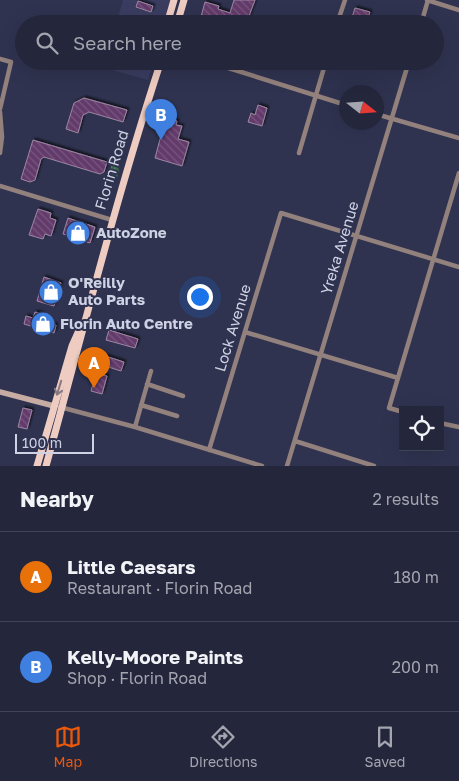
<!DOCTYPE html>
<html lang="en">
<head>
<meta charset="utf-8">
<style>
  :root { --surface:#24263c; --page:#2c2e43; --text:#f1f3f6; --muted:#a3a5af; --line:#414356; --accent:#ea580c }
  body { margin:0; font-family:"Golos Text",sans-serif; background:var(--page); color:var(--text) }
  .controls { position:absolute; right:15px; bottom:15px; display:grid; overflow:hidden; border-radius:0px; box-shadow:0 5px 20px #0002 }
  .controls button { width:45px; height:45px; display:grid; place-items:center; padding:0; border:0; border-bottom:1px solid var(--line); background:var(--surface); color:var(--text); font:25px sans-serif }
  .compass { position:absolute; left:339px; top:85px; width:45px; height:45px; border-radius:50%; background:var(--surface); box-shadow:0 5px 20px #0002; rotate:107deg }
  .scale { position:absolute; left:15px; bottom:12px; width:79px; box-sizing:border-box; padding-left:5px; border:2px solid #cfd2e4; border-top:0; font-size:14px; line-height:18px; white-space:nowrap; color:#cfd2e4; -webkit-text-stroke:4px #303350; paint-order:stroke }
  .you { position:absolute; left:199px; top:296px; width:18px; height:18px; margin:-12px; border:4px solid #fff; border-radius:50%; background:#1a73e8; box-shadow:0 0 0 8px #1a73e833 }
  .badge { display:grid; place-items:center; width:32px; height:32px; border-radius:50%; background:var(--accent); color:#fff; font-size:16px; font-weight:700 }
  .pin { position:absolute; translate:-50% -41px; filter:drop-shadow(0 1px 2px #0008) }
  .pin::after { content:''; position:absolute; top:26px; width:18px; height:15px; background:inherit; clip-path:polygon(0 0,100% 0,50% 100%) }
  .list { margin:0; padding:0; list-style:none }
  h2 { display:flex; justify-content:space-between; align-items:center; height:65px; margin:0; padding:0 20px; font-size:21px }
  h2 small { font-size:16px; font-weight:400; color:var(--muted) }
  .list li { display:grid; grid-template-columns:32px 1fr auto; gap:15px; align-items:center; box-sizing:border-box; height:90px; padding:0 20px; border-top:1px solid var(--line) }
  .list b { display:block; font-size:19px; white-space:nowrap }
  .list p { margin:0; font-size:16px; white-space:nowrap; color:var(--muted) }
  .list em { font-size:16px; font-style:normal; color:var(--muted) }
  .icon { flex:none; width:28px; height:28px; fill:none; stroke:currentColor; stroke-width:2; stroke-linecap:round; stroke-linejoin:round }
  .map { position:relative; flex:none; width:459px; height:466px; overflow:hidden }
  .search { position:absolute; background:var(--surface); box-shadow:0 5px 20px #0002; left:15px; right:15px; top:15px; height:55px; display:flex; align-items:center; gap:12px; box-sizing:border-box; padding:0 18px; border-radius:28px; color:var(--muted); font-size:19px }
  .sheet { height:245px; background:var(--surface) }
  nav { display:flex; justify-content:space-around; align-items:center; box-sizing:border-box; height:70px; border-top:1px solid var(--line); background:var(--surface); font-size:14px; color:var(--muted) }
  nav a { display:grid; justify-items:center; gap:2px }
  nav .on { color:var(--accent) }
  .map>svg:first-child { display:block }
</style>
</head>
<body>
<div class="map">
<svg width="459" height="466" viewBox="0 0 459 466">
  <defs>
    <pattern id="grass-tufts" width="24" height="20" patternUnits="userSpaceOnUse" patternTransform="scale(1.25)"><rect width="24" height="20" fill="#396d4a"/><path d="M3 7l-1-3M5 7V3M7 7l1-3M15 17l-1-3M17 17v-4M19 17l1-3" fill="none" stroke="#558164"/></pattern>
    <pattern id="building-back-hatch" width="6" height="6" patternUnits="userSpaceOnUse" patternTransform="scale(1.25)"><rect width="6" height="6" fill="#633b6b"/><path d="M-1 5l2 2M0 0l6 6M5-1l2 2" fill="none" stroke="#785680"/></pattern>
    <filter id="shadow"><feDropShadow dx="2" dy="-2" stdDeviation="1" flood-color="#0009"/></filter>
  </defs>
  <rect width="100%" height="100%" fill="#303350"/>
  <path fill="#3a3d60" d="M123,0H172L165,24H116Z
    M104,61H154L148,80L102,67Z"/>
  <path fill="url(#grass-tufts)" d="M115,162L119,170L117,178H108L112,163Z"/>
  <path fill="url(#building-back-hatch)" stroke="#9d86a2" filter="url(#shadow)" d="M234,0H255L246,24H199L205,2L219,6L218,9L230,13Z
    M138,1L153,6L151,12L136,7Z
    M355,8L370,12L366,24H350Z
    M84,98L127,110L123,122L89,112L83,115L78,133L66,129L74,103Z
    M258,105L267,108L262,126L248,122L251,113L255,115Z
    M166,117L177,121L176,125L182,126L178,139L189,142L182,166L155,158Z
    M33,140L107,162L104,172L100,174L44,157L41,159L35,180L30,182L21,179Z
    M38,209L51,213L50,218L56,220L51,236L45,234L43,239L29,235Z
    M68,218L95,227L90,243L63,234Z
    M44,277L61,283L54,306L37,301Z
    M35,312L43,314L42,320L56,325L54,333L24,324L26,316L33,318Z
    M109,330L138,339L135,348L106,340Z
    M105,356L124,362L121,371L102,365Z
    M96,373L107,376L102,394L91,391Z
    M23,408L32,410L27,429L18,427Z"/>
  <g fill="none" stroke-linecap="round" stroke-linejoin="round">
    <path stroke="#92817c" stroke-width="4.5" d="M427,0L459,10
      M337,24L345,0
      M421,24L428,0
      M0,59L11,62L0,109
      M206,61L346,105
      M0,112L2,137L0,153
      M376,114L459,138
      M299,153L326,61
      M0,186L112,220
      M245,332L398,378
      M147,384L183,396
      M141,405L177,416
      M60,407L135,427L262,466
      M403,412L389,408L459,173
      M440,423L459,427
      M135,427L151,371
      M295,441L374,466
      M209,450L281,213L459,267
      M287,466L409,61"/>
    <path stroke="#c7aca3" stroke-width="5.5" d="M0,392L54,406"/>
    <path stroke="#efccc1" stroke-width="7" d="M167,24L174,0
      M177,24L184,0
      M37,466L72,346L81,326
      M46,466C83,331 117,195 161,61"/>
  </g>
  <defs><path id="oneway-shaft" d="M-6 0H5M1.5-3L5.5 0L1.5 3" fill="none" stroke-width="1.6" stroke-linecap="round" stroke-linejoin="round" transform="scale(1.25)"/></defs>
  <use stroke="#867883" href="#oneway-shaft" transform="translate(59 388) rotate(107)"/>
  <defs>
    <symbol id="shop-disc" viewBox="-11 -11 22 22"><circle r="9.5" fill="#3f7fe0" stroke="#303350"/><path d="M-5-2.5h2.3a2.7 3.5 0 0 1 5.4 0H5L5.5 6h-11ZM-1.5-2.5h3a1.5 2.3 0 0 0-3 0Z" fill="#fff"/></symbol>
  </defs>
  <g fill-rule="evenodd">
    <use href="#shop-disc" x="64" y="219" width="28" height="28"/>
    <use href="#shop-disc" x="37" y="278" width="28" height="28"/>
    <use href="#shop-disc" x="29" y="310" width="28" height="28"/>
  </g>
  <g text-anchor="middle" stroke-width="4" stroke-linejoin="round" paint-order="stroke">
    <g font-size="15" fill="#cfd2e4" stroke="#303350">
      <text transform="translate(112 170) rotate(-73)" y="5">Florin Road</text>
      <text transform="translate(340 248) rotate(-73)" y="5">Yreka Avenue</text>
      <text transform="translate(233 328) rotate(-73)" y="5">Lock Avenue</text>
    </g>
    <g font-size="15" font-weight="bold" fill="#cfd2e4" stroke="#303350" text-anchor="start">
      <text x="96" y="238">AutoZone</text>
      <text x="68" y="288">O'Reilly<tspan x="68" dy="17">Auto Parts</tspan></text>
      <text x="60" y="329">Florin Auto Centre</text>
    </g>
  </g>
</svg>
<div class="controls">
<button><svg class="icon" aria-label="locate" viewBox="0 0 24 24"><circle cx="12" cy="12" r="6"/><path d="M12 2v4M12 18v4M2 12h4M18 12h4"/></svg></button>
</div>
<svg class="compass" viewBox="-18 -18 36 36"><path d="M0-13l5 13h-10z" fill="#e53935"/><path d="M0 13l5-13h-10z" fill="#a3a5af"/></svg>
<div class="scale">100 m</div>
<div class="you"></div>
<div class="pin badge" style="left:94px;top:388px;background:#e8710a">A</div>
<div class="pin badge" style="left:161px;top:140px;background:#3f7fe0">B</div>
<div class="search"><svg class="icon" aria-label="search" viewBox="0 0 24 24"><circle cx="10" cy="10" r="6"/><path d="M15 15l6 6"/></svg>Search here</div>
</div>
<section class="sheet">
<h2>Nearby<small>2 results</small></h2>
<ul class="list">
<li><span class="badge" style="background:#e8710a">A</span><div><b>Little Caesars</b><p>Restaurant · Florin Road</p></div><em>180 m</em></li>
<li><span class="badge" style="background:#3f7fe0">B</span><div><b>Kelly-Moore Paints</b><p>Shop · Florin Road</p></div><em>200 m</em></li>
</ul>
</section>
<nav>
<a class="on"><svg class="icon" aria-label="map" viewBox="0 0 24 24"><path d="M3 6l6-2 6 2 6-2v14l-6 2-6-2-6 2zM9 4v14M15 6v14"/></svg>Map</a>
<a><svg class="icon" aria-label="directions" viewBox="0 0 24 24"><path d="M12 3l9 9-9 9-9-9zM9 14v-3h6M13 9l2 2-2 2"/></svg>Directions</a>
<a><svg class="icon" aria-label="saved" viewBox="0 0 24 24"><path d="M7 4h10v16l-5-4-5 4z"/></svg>Saved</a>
</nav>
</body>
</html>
